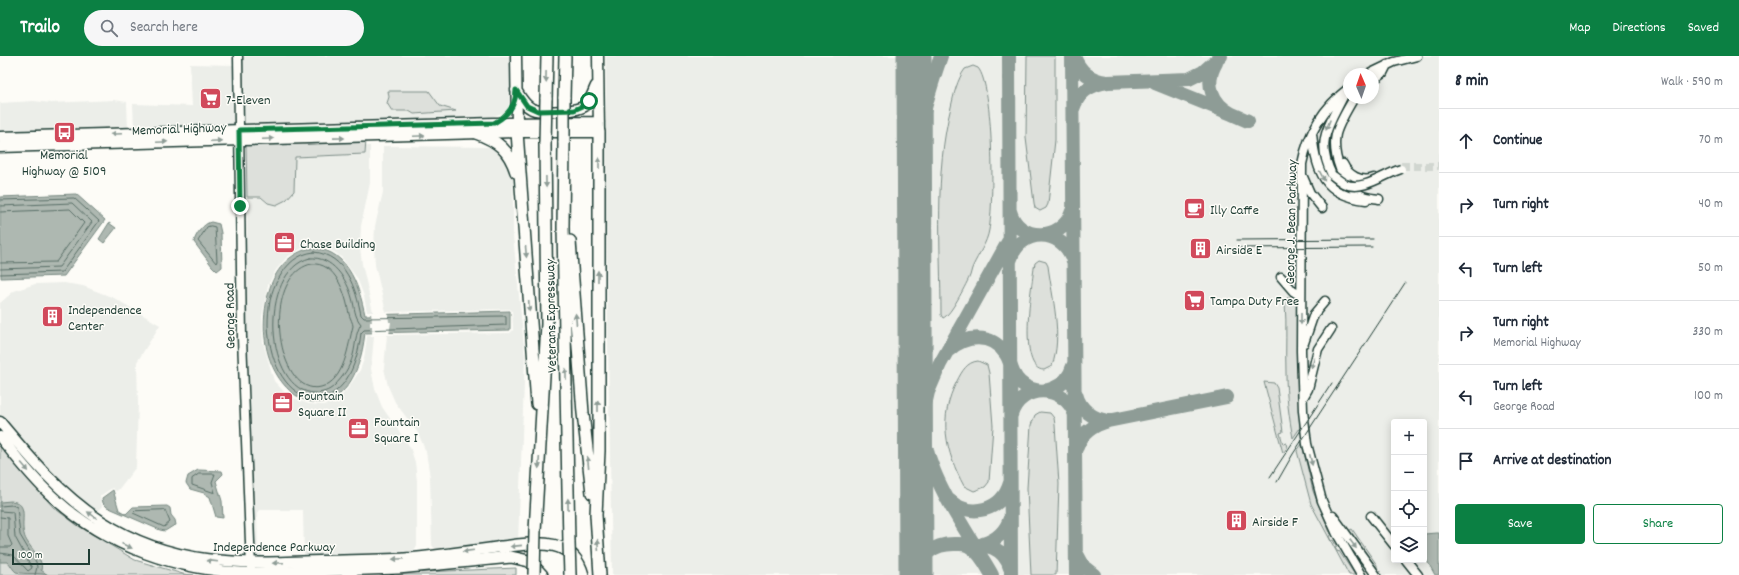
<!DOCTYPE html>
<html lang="en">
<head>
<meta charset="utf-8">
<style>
  :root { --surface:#fff; --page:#f6f6f7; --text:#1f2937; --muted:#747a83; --line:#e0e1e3; --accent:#0b8043 }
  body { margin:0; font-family:Dekko,sans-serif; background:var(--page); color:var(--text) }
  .controls { position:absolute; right:12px; bottom:12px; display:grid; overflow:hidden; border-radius:4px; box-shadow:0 2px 10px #0003 }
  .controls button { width:36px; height:36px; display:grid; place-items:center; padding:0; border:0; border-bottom:1px solid var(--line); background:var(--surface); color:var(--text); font:20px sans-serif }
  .compass { position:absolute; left:1343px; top:12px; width:36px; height:36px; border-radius:50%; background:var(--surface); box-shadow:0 2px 10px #0003; rotate:358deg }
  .scale { position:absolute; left:12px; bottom:10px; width:78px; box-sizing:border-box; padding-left:4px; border:2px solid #1f3d34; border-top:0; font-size:11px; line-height:14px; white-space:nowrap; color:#1f3d34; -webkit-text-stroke:3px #fdfcf7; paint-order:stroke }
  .stop { position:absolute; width:12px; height:12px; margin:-9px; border:3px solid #0b8043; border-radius:50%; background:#fff }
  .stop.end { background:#0b8043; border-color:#fff; box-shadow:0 1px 4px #0008 }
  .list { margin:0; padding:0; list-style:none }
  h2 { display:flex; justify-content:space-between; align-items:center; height:52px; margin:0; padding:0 16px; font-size:17px }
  h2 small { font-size:13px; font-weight:400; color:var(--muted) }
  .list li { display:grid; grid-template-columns:26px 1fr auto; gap:12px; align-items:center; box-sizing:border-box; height:64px; padding:0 16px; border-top:1px solid var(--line) }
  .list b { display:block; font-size:15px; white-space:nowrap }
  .list p { margin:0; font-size:13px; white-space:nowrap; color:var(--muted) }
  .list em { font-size:13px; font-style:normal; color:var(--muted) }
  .actions { display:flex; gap:8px; padding:12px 16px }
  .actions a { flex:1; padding:9px 0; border:1px solid var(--accent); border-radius:4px; text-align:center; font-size:14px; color:var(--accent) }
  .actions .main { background:var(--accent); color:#fff }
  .icon { flex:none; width:22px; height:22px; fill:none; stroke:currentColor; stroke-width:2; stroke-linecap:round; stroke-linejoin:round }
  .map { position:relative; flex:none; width:1439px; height:519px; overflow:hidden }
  header { display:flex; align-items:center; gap:24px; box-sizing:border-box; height:56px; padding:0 20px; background:var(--accent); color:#fff }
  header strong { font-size:19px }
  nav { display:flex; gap:22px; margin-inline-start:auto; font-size:14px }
  .search { width:280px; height:36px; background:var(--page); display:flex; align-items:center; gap:10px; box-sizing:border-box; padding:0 14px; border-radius:22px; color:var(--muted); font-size:15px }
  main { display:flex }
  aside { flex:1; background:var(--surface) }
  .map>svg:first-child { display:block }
</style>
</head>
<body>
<header>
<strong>Trailo</strong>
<div class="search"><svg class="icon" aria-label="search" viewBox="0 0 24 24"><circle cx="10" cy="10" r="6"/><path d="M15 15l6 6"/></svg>Search here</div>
<nav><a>Map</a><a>Directions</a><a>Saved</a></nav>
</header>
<main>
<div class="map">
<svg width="1439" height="519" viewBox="0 0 1439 519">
  <rect width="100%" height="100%" fill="#fdfcf7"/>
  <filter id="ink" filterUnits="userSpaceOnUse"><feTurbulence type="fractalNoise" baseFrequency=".025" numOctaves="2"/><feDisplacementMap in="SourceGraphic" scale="8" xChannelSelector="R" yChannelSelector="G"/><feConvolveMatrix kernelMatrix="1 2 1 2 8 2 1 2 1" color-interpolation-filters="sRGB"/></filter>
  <g filter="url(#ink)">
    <path fill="#eceee9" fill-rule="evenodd" d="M241,0H511L513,42L505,56L482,64L241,71ZM388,36L440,50L454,55H396L387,47L389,41Z
      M606,0H1439V519H612L606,167ZM1349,18H1373V42H1349ZM1394,366H1424V504H1394Z
      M190,8L236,9V71L134,74L133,48L192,50Z
      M114,44L127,46L128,74L0,78V47L34,45L51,47Z
      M366,90H370V127L361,170L360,191L362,208L373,256H367L364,240L357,222L341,201L334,196L321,190L302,192L287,201L276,214L268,229L262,261L263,286L274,325L288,340L309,348L324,349L338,344L349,331L360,314L364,303L367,280H374L371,313L375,333L382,351L410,391L415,406L417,425V489L412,499L304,502L303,454H259L257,457L258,493L265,504H253L247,375L243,186L247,179V141H261L268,147L295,101L365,98Z
      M383,90L492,91L510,107L513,115V179L525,300L518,487L436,495L432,489L430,421L426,396L418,377L395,346L388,330L384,312L387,279L510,277L513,274L512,255L510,253L386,256L375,209L374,191L375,170L383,136Z
      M64,227L83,230L114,242L160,269L137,306L138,348L136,411L118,434L116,435L112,432L100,440L102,450L95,458L75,443L0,362V247L14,235L35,228Z"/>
    <path fill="#dde0db" stroke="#7e8e88" d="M1027,0H1054L1055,2V84L1048,148L1046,152L1040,155L1035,152L1034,147L1026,82Z
      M973,10L978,12C994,30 994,148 989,174C987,187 978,199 973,210C971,214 971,218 969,222C965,230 951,259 943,262L941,259C941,191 934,117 951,51C954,38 957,24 965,13Z
      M388,35H429L440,50L456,55L414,58L409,55H392L387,47L389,41Z
      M366,84L365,98L295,101L294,135L286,144L276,149L268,147L261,141H247L246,87Z
      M1039,204L1046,206L1048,210C1052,241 1063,280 1052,310L1044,314C1017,314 1032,229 1034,212L1035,207Z
      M1292,240L1295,241L1298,246L1300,372L1293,382C1289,361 1286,339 1286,317C1285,293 1287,270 1285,246L1287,242Z
      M978,305L987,309L989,317L993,370L989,426L985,431L974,435L964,430C945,395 938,361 957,325C962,315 967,306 978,305Z
      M1264,326L1274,327L1277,332L1283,376L1280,377L1283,388L1286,387L1287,392L1283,397Z
      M1040,356L1050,357L1054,362L1055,369L1059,428L1056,519H1031L1027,432L1031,369L1035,359Z
      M1302,388L1313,435L1331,479L1329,480L1331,485L1333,484L1337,491L1335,492L1338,496L1339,495L1355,519H1349L1311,448L1297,395Z
      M0,389L53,451L77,469L135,504L183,518L194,519H0Z
      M1352,473L1377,509V512L1348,475Z
      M516,512V519H355Z"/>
    <path fill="#aeb8b1" stroke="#75877f" d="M76,138L105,164L64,220L1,222L0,141Z
      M211,166L219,168L221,177L222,211L217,215L212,210L194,186C195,179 204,167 211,166Z
      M109,167L116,172L104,187L99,183Z
      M308,193C346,189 359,229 365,259L510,255V274L365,277C351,402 240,340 269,235C274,216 288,198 308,193Z
      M198,414L222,415L223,418L216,425L222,445L223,462L216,461L210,441L204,437L190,433L186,427L188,420Z
      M113,434L119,454L126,458L133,451L167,450L170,452L171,459L175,464L176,469L173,470L165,475L160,474L107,451L103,447L102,442Z
      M11,445C30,447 20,465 24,478C26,490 45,502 41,514L48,519C38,516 26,519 16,516C13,514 11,509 8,506H0V446Z
      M1436,477H1439V519H1435L1424,499V478Z"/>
    <path fill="#fdfcf7" d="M388,256L389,266H391L389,279H372V270H370V266H372L371,257Z"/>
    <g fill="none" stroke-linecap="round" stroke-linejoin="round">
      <path stroke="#586e66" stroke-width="1" d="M0,144L74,142L99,165L62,216L0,218
        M0,150L72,147L92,166L59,211L0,213
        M0,156L70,153L84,167L56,206L0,207
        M211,170L215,171L217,205L216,207L198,185L207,171Z
        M314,196C346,199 356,233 361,259L364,262L504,260L506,261V269L364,274L361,277C350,374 271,356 268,269C268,253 270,235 279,222C287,208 297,198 314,196Z
        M310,202C332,200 347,223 352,242C355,252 354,260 361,268C355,278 356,288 353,299C350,311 343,321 334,330C329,335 322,337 315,337C265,336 257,215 310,202Z
        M311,208C336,205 346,239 349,258C350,262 353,267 353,270C348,289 345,325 321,331C276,342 260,220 311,208Z
        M199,418H215L212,426L215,437L192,429V423Z
        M0,450L12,449L17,451L20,479L36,506L37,511L35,519
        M165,454L170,466L164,471L133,457L135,455Z
        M0,455L13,456L15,481L32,512L28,515L13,499L0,497
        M0,461L8,462V480L12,489L10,491H0"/>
      <path stroke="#8e9c96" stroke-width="14" d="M1009,0L1011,519
        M1072,0L1076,519
        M1074,0C1079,15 1091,25 1107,26
        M1155,27L1232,58C1212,48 1204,27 1216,7
        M1073,53C1078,36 1091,28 1108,26L1189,23L1203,16L1221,0
        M1232,58L1248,65
        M1010,155C1018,187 1063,185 1072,155
        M916,174C916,149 915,123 917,98C920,64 930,32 941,0
        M1010,205C1019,171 1063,171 1073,205
        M916,228C917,290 910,357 934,415C946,445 965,473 981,500
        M949,294C966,279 991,277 1005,297C1010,303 1010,310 1013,316C1020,332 1039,339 1054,332C1064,328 1070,320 1073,310
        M1076,338C1080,354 1093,363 1108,365L1227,341
        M923,358L928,336L940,308L1008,186
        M1011,359C1020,327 1065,328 1075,359
        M1077,391C1082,376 1094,369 1108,365
        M917,406L919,380
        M949,444C970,463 1002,455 1010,427
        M967,488C986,488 1004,491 1010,512
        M983,488C996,484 1006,476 1010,462
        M1077,498L1084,511L1094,519
        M918,519C920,499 933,488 954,488C961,488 966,487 972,492C981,498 986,509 992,519"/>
      <path stroke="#8e9c96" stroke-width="35" d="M914,0L916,519"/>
      <path stroke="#d1d6d0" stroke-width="8" stroke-dasharray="8 4" stroke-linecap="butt" d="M1401,110H1439"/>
      <defs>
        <path id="minor" d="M238,0L242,282L251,512
          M1369,18L1394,6L1417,0
          M1373,24L1383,17L1387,9
          M1349,32C1324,51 1308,77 1302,108L1301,295L1303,355L1307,388L1322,445L1337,478L1361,519
          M1354,42C1348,52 1339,67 1336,78C1332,98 1342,129 1361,139C1367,142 1373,142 1379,143
          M1312,78C1316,116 1324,139 1366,144
          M1343,108C1348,119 1361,127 1374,122
          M1332,119C1315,85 1329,69 1344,39
          M1303,121L1310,137L1322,152
          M1281,221L1293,235L1301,240
          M1304,287L1314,258L1325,245
          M1304,340L1308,333L1318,293L1331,273
          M1333,460L1376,519
          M1371,460L1394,489
          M1406,504L1418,519"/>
        <path id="major" d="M516,0L517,72
          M516,34C520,41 524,49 532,53C541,57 578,56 586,49C591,44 593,36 596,30
          M0,81L494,67L599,66
          M0,91L517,76H599L598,0
          M0,366C31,403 60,438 101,465C172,511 242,508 322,505C352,504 383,504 413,502C442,499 471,495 500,491
          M0,381C17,402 33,423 53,441C107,491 178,515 251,517"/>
        <path id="highway" d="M564,42L565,0
          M546,43L547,0
          M517,76L537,348
          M599,76V395L596,459L600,519
          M476,77C498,85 509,94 516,116
          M564,86L563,171L569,487
          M570,185L583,357L592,437
          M535,475L547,268L545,87
          M500,491C531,488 572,478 583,519
          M251,517L398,512L511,501L529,505L542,519"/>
      </defs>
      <use href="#minor" stroke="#1f3d34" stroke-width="11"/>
      <use href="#major" stroke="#1f3d34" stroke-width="13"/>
      <use href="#highway" stroke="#1f3d34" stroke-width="14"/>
      <use href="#minor" stroke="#fdfcf7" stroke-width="8"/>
      <use href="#major" stroke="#fdfcf7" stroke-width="10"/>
      <use href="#highway" stroke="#fdfcf7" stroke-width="11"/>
      <path stroke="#1f3d34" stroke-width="1" d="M1237,184L1373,183
        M1237,192L1372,191
        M1270,421L1332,327
        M1277,426L1293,398L1405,227"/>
      <defs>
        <path id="minor-bridge" d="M1332,119C1336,122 1341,126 1345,128C1362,136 1385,118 1401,113"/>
        <path id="highway-bridge" d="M564,86V42
          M545,87L546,43
          M569,487L570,519
          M534,519L535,475"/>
      </defs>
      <use href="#minor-bridge" stroke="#1f3d34" stroke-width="11" stroke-linecap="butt"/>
      <use href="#highway-bridge" stroke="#1f3d34" stroke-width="14" stroke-linecap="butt"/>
      <use href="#minor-bridge" stroke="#fdfcf7" stroke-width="8"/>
      <use href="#highway-bridge" stroke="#fdfcf7" stroke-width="11"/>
    </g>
    <defs><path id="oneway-solid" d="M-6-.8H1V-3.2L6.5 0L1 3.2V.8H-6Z"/></defs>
    <g fill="#8e9c96">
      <use href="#oneway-solid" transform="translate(546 21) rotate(91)"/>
      <use href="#oneway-solid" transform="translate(1328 69) rotate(112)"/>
      <use href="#oneway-solid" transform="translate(116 78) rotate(178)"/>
      <use href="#oneway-solid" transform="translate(419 80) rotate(-2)"/>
      <use href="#oneway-solid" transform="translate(339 82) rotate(-1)"/>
      <use href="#oneway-solid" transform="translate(268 83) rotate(-2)"/>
      <use href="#oneway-solid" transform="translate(216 85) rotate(-2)"/>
      <use href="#oneway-solid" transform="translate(162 86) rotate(-2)"/>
      <use href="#oneway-solid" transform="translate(599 107) rotate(-90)"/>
      <use href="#oneway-solid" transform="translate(1322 120) rotate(62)"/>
      <use href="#oneway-solid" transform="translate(546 126) rotate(89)"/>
      <use href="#oneway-solid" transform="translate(526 196) rotate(85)"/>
      <use href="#oneway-solid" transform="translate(598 220) rotate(-90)"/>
      <use href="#oneway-solid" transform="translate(529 250) rotate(87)"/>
      <use href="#oneway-solid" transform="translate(576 263) rotate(-95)"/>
      <use href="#oneway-solid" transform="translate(1301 263) rotate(90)"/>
      <use href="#oneway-solid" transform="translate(1313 307) rotate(104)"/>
      <use href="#oneway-solid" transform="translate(566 318) rotate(-91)"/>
      <use href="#oneway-solid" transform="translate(598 350) rotate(-90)"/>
      <use href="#oneway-solid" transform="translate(1311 404) rotate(77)"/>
      <use href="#oneway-solid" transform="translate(588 406) rotate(-96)"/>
      <use href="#oneway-solid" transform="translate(539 407) rotate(93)"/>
      <use href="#oneway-solid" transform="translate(25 411) rotate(50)"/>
      <use href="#oneway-solid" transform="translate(568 448) rotate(-91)"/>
      <use href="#oneway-solid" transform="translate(92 459) rotate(-146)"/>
      <use href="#oneway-solid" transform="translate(1353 488) rotate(54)"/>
      <use href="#oneway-solid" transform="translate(598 489) rotate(-94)"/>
      <use href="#oneway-solid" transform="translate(127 490) rotate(24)"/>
      <use href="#oneway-solid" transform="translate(516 490) rotate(174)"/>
      <use href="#oneway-solid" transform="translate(468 495) rotate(173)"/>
      <use href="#oneway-solid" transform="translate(398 503) rotate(178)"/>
      <use href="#oneway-solid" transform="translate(212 505) rotate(-173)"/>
      <use href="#oneway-solid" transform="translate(278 507) rotate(178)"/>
    </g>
  </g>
  <g fill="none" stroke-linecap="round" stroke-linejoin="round" filter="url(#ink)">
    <path stroke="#0b8043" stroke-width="5" d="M240,150L239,74L494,67C507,60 516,50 516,34L527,50L538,55L574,54L585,49L589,45"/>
  </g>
  <defs>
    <symbol id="supermarket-square" viewBox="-11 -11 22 22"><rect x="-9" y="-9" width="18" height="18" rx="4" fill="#d1495b" stroke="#fdfcf7"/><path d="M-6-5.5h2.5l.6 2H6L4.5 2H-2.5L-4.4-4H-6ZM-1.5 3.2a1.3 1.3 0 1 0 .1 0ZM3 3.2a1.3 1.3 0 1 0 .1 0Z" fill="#fff"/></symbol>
    <symbol id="bus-square" viewBox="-11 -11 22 22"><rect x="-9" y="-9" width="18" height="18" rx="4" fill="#d1495b" stroke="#fdfcf7"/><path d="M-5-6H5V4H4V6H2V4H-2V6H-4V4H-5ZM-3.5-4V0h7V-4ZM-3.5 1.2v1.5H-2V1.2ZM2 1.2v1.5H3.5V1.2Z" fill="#fff"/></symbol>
    <symbol id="cafe-square" viewBox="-11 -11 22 22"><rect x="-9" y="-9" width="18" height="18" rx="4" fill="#d1495b" stroke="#fdfcf7"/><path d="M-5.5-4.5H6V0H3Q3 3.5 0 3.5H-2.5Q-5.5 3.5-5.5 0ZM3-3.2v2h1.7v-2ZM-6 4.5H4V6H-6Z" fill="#fff"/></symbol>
    <symbol id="office-square" viewBox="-11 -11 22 22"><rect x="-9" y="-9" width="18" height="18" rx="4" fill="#d1495b" stroke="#fdfcf7"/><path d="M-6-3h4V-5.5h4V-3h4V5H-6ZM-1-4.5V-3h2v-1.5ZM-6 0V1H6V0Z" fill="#fff"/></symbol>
    <symbol id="building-square" viewBox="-11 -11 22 22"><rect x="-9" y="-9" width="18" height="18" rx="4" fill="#d1495b" stroke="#fdfcf7"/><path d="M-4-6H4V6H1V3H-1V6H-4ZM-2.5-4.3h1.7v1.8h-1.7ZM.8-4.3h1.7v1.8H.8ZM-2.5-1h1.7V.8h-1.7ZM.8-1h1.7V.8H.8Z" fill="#fff"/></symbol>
  </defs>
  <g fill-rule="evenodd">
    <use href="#supermarket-square" x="198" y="30" width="25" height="25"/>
    <use href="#bus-square" x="52" y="64" width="25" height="25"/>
    <use href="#cafe-square" x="1182" y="140" width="25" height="25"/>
    <use href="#office-square" x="272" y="174" width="25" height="25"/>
    <use href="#building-square" x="1188" y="180" width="25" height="25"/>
    <use href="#supermarket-square" x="1182" y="232" width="25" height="25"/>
    <use href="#building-square" x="40" y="248" width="25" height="25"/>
    <use href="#office-square" x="270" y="334" width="25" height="25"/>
    <use href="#office-square" x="346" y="360" width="25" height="25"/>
    <use href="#building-square" x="1224" y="452" width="25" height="25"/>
  </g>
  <g text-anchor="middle" stroke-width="3" stroke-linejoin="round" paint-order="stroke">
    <g font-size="14" fill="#1f3d34" stroke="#fdfcf7" text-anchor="start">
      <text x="226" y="48">7-Eleven</text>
      <text x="64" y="103" text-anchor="middle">Memorial<tspan x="64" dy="16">Highway @ 5109</tspan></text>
      <text x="1210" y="158">Illy Caffe</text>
      <text x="300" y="192">Chase Building</text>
      <text x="1216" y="198">Airside E</text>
      <text x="1210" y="249">Tampa Duty Free</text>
      <text x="68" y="258">Independence<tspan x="68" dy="16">Center</tspan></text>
      <text x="298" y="344">Fountain<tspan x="298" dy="16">Square II</tspan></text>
      <text x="374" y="370">Fountain<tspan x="374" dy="16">Square I</tspan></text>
      <text x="1252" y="470">Airside F</text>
    </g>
    <g font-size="14" fill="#1f3d34" stroke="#fdfcf7">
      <text transform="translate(179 72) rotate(-2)" y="5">Memorial Highway</text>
      <text transform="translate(1290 166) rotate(-89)" y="5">George J. Bean Parkway</text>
      <text transform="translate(229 260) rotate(-91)" y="5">George Road</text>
      <text transform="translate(550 260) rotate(-91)" y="5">Veterans Expressway</text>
      <text x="274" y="495">Independence Parkway</text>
    </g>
  </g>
</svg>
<div class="controls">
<button>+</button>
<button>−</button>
<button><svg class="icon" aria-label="locate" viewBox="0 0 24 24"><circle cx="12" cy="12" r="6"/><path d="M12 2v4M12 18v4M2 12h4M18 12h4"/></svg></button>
<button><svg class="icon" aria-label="layers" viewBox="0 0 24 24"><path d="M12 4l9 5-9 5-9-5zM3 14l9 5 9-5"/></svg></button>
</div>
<svg class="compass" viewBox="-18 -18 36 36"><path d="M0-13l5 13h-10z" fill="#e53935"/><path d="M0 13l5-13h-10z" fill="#747a83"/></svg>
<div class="scale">100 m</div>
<div class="stop" style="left:589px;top:45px"></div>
<div class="stop end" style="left:240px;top:150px"></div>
</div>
<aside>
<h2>8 min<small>Walk · 590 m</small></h2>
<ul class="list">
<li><svg class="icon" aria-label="ahead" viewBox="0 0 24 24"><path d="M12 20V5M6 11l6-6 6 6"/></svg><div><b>Continue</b></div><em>70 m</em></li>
<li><svg class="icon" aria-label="right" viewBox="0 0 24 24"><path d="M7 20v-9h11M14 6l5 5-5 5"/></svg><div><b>Turn right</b></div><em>40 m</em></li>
<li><svg class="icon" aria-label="left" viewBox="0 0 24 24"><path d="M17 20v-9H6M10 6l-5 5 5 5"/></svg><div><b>Turn left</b></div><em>50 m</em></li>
<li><svg class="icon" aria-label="right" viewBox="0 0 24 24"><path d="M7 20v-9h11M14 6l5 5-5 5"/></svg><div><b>Turn right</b><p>Memorial Highway</p></div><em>330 m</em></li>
<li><svg class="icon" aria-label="left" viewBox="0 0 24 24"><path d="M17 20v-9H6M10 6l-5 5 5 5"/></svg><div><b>Turn left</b><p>George Road</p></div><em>100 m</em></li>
<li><svg class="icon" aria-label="arrive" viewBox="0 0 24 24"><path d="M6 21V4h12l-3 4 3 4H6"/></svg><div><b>Arrive at destination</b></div></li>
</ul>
<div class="actions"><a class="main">Save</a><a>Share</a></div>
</aside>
</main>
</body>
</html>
